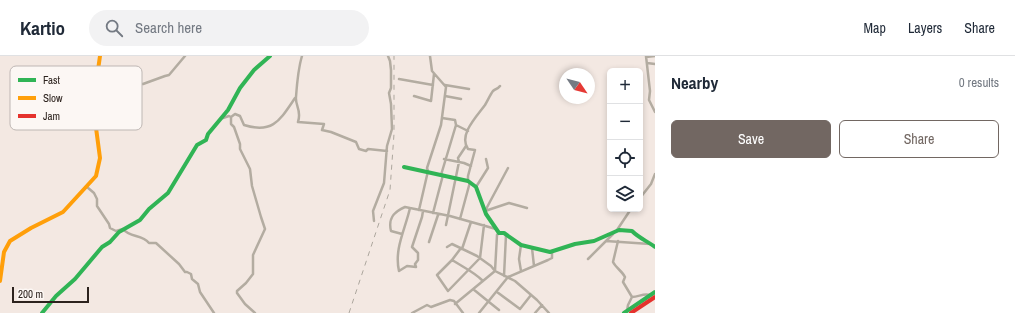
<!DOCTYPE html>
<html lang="en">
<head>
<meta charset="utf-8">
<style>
  :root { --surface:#fff; --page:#f2f2f3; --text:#1f2937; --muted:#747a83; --line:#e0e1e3; --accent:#726762 }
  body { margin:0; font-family:"Archivo Narrow",sans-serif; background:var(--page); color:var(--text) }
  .controls { position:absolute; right:12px; top:12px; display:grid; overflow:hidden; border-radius:6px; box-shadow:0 2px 6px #0003 }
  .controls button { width:36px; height:36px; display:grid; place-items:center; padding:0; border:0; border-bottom:1px solid var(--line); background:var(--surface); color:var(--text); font:20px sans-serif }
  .compass { position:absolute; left:559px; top:12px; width:36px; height:36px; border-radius:50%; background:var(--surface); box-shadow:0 2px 6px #0003; rotate:125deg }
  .scale { position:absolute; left:12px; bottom:10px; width:77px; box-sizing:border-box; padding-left:4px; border:2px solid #2c221d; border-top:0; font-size:11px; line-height:14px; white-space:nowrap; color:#2c221d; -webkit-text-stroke:3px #fcf7f4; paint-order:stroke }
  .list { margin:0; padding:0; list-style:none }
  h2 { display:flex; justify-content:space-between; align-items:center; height:52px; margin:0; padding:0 16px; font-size:17px }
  h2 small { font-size:13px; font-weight:400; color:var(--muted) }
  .actions { display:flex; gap:8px; padding:12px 16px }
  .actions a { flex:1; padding:9px 0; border:1px solid var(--accent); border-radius:6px; text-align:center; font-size:14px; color:var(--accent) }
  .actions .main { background:var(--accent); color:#fff }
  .icon { flex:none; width:22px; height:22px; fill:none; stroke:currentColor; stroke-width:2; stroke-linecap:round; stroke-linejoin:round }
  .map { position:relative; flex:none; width:655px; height:257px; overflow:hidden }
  header { display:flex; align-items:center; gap:24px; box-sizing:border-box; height:56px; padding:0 20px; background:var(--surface); border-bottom:1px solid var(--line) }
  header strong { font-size:19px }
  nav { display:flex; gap:22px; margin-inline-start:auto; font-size:14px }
  .search { width:280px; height:36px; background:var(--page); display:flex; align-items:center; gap:10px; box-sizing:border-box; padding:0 14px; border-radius:22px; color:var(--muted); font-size:15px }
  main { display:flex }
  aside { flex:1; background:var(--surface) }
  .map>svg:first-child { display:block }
</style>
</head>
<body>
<header>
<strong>Kartio</strong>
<div class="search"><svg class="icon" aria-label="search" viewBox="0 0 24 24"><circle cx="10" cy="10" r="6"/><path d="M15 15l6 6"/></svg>Search here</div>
<nav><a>Map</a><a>Layers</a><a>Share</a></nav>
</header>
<main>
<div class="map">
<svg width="655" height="257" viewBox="0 0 655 257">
  <rect width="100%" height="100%" fill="#f3e8e2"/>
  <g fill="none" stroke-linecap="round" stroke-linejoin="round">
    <path stroke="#b3aca1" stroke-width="2.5" d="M302,0C298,13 297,27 296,41C295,50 302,54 298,66L324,68L322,74L331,76L356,86L359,93L366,95L368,93L387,95
      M646,0L650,35L649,44L655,56
      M646,1L655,0
      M647,7L655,8
      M399,23L433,29
      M445,29L469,33
      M414,40L431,45L434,18
      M445,40L461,43
      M94,48L102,38L112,34L120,27L143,28L165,20L169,19L185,0
      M231,61V68L234,71L240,88V93L250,113L252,130L261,161L265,173L253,199V218L246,227L237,235V237L245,248L255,257
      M223,62L229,60L231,61L235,58L240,60L244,69C273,78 280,64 295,42
      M442,62L455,64L456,69L468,75
      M444,103L464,107L471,110
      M508,112L485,155L509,147L527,152
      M441,119L456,69
      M468,125V120L475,94L468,93C458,79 477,60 485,49C488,44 490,39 493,35C496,32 497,34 500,30
      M87,131L94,137L97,143V150L109,168L110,172L116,175L123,173C130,182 142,178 149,187H156L179,208L185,216H187L191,218L192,223L198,228L200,236L214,257
      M476,131L488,112L486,103
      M640,142L651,128L655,118
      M410,152C405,174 394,193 399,215L407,210L416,211L415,208L418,204V197L412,191L422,161L423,155
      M419,154L428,115L427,112L441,69L446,31L432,15L430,0
      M433,157L443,119
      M460,163L470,126
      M374,165L373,155L384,127L387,90L392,73L391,48L389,37L391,32V14L390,5L388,0
      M446,169L459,106L458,102L466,90
      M617,174L631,153
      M402,178L391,175C388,163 393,156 405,151L450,160L496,173
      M606,185L650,188
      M618,185L613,206C616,212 622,215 625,221L623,226L632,241
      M429,186L438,159
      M521,189L519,203L521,215
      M447,191L452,188L477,200L491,210L495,215L515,225L537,244L549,257
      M461,192L452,204C463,211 474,216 483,225
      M532,192L534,210
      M462,193L471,166
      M588,203L613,178
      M452,204L437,219L448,235L480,202L484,169
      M504,220L506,179
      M473,233L489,246
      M497,236L520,253L531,239
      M632,241C639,241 643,237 650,239
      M489,246L499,254
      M455,248L495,215L497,179L499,177
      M627,255L628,249L632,241
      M412,257L427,249L431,251L450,244L454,245L463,257
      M479,257L508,221L548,204L552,202V195
      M535,257L542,249"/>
    <path stroke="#30b455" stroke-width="4" d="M404,111L468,125L476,131L486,158L499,177H504L521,189L550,196L575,188L594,185L619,174L632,175C639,182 647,185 655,191
      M42,257L56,240L75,223L102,191L110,186L119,176L140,164L149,153L168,137L197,89L206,84L208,78L228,54L240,32L254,14L270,0
      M624,257L655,236"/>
    <path stroke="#ff9f0a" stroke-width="4" d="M0,225L4,196L10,185L31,172L63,156L96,120L100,102L93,49L100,0"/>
    <path stroke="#e5322d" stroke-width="4" d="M631,257L655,241"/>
    <path stroke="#ada79e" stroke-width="1" stroke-dasharray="5 5" stroke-linecap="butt" d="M349,257L390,134L394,78V0"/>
  </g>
  <rect x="10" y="10" width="132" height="64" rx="6" fill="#fcf7f4" stroke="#beb7b4" stroke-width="1"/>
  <rect x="18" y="22" width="18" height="4" fill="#30b455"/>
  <rect x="18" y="40" width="18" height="4" fill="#ff9f0a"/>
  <rect x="18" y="58" width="18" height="4" fill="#e5322d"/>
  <g font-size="11" fill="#2c221d">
    <text x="43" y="28">Fast</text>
    <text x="43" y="46">Slow</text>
    <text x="43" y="64">Jam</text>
  </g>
</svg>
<div class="controls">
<button>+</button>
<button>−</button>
<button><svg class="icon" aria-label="locate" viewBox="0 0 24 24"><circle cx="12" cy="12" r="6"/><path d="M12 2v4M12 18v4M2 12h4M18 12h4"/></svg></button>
<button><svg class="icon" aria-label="layers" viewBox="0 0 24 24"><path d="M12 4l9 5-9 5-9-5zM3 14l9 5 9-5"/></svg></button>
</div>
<svg class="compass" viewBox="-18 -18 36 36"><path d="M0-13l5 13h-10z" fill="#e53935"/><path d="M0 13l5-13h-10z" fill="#747a83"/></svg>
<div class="scale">200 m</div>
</div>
<aside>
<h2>Nearby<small>0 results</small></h2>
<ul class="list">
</ul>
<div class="actions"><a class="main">Save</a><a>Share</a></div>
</aside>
</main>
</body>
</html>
